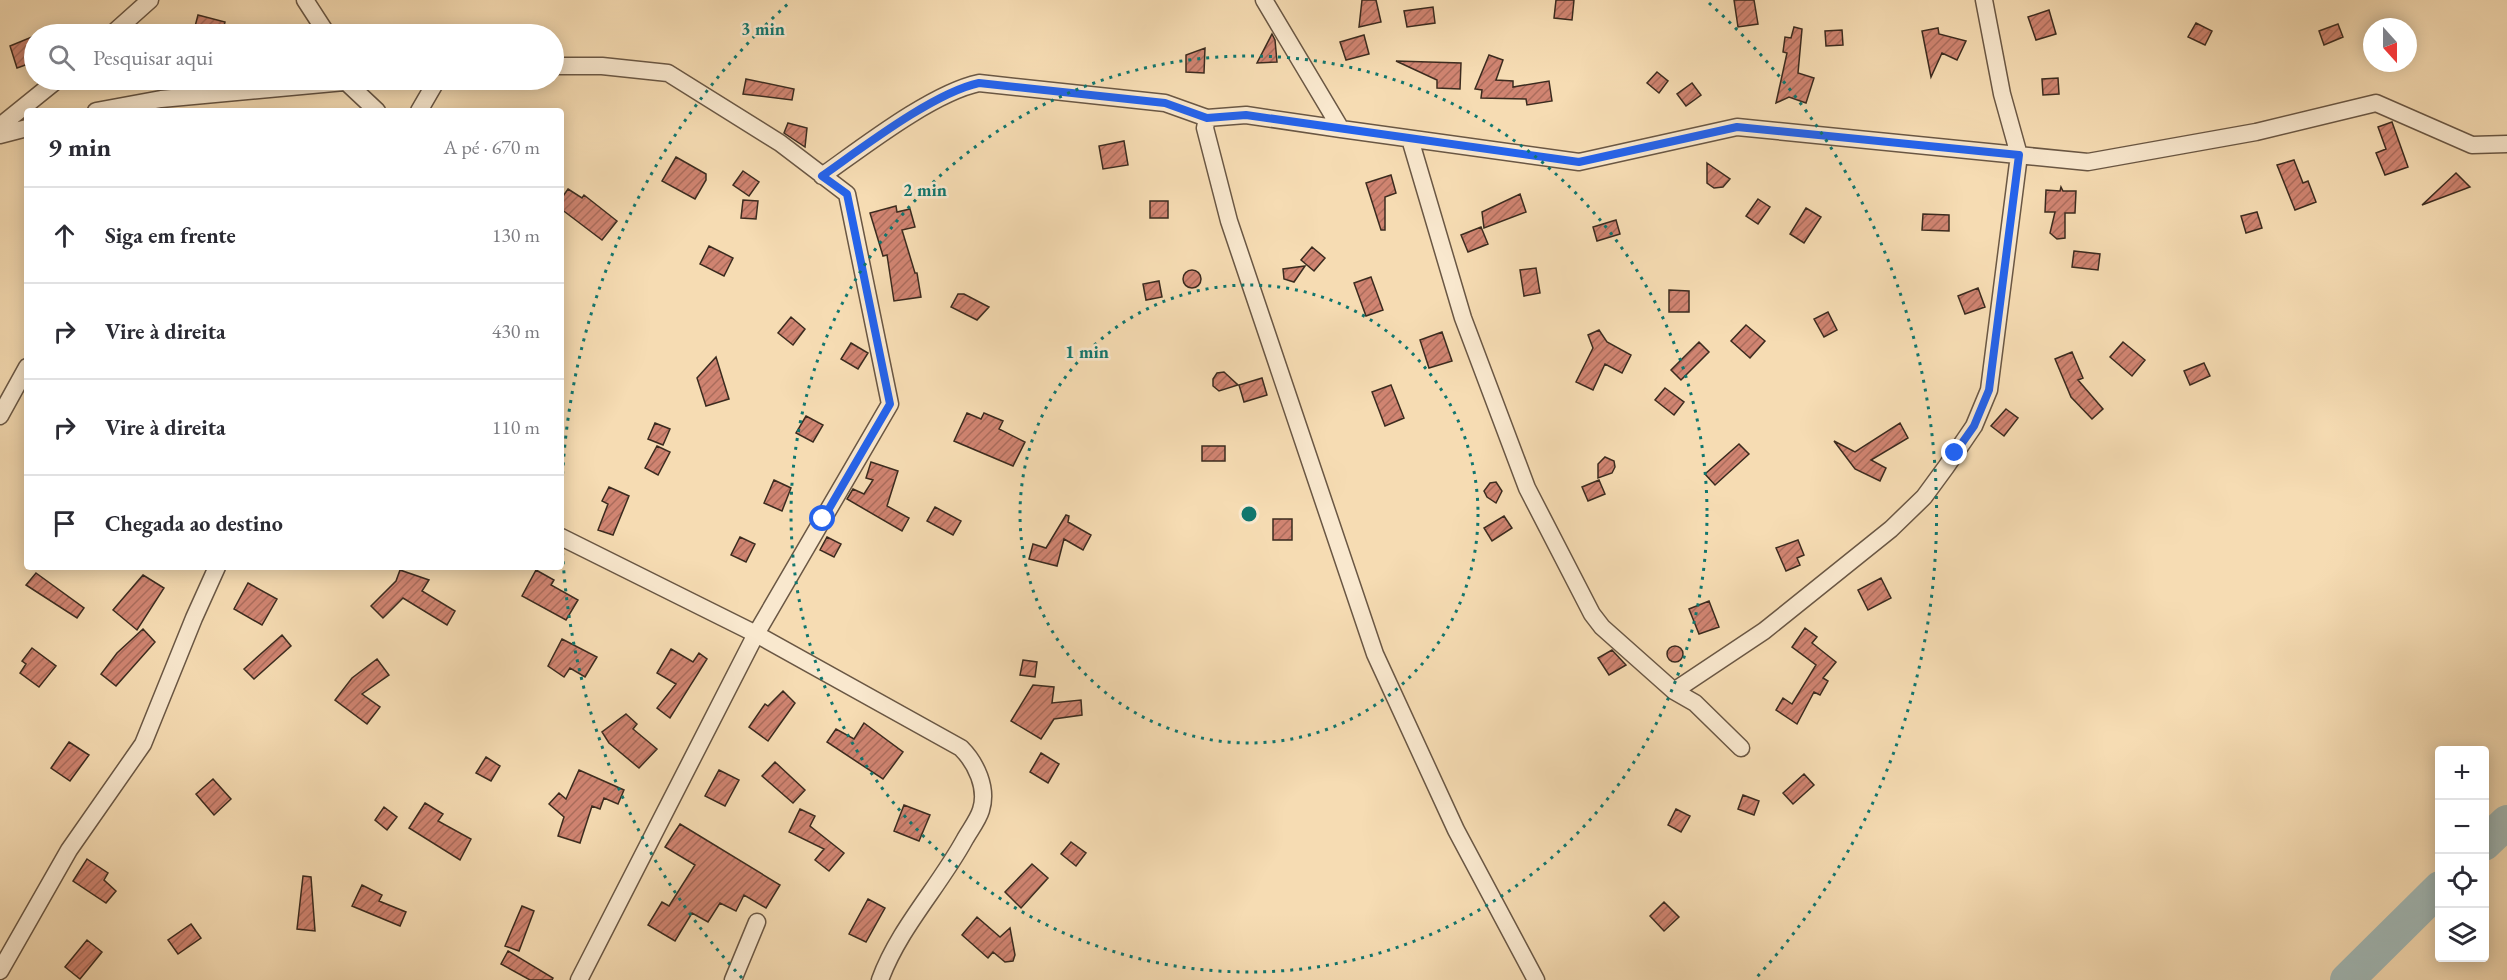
<!DOCTYPE html>
<html lang="pt">
<head>
<meta charset="utf-8">
<style>
  :root { --surface:#fff; --page:#f7f7f7; --text:#2b2b33; --muted:#7c7c81; --line:#e1e1e2 }
  body { margin:0; font-family:"EB Garamond",serif; background:var(--page); color:var(--text) }
  .controls { position:absolute; right:18px; bottom:18px; display:grid; overflow:hidden; border-radius:6px; box-shadow:0 3px 15px #0003 }
  .controls button { width:54px; height:54px; display:grid; place-items:center; padding:0; border:0; border-bottom:2px solid var(--line); background:var(--surface); color:var(--text); font:30px sans-serif }
  .compass { position:absolute; left:2363px; top:18px; width:54px; height:54px; border-radius:50%; background:var(--surface); box-shadow:0 3px 15px #0003; rotate:159deg }
  .stop { position:absolute; width:18px; height:18px; margin:-14px; border:4px solid #2563eb; border-radius:50%; background:#fff }
  .stop.end { background:#2563eb; border-color:#fff; box-shadow:0 2px 6px #0008 }
  .list { margin:0; padding:0; list-style:none }
  h2 { display:flex; justify-content:space-between; align-items:center; height:78px; margin:0; padding:0 24px; font-size:26px }
  h2 small { font-size:20px; font-weight:400; color:var(--muted) }
  .list li { display:grid; grid-template-columns:39px 1fr auto; gap:18px; align-items:center; box-sizing:border-box; height:96px; padding:0 24px; border-top:2px solid var(--line) }
  .list b { display:block; font-size:22px; white-space:nowrap }
  .list em { font-size:20px; font-style:normal; color:var(--muted) }
  .icon { flex:none; width:33px; height:33px; fill:none; stroke:currentColor; stroke-width:2; stroke-linecap:round; stroke-linejoin:round }
  .map { position:relative; flex:none; width:2507px; height:980px; overflow:hidden }
  .search { position:absolute; background:var(--surface); box-shadow:0 3px 15px #0003; left:24px; top:24px; width:540px; height:66px; display:flex; align-items:center; gap:15px; box-sizing:border-box; padding:0 21px; border-radius:33px; color:var(--muted); font-size:22px }
  .panel { position:absolute; background:var(--surface); box-shadow:0 3px 15px #0003; left:24px; top:108px; width:540px; height:462px; border-radius:6px }
  .map>svg:first-child { display:block }
</style>
</head>
<body>
<div class="map">
<svg width="2507" height="980" viewBox="0 0 2507 980">
  <defs>
    <pattern id="building-hatch" width="6" height="6" patternUnits="userSpaceOnUse" patternTransform="scale(1.5)"><rect width="6" height="6" fill="#d08471"/><path d="M-1 1l2-2M0 6l6-6M5 7l2-2" fill="none" stroke="#aa6c5c"/></pattern>
  </defs>
  <rect width="100%" height="100%" fill="#f6dcb3"/>
  <filter id="stains"><feTurbulence type="fractalNoise" baseFrequency=".00333" numOctaves="4"/><feColorMatrix values="0 0 0 0 .2 0 0 0 0 .09 0 0 0 0 .02 0 0 0 .5 -.17"/></filter>
  <radialGradient id="worn" r=".72"><stop offset=".6" stop-color="#630" stop-opacity="0"/><stop offset="1" stop-color="#630" stop-opacity=".3"/></radialGradient>
  <g fill="none" stroke-linecap="round" stroke-linejoin="round">
    <path stroke="#a1b9b7" stroke-width="34" d="M2484,844L2507,822
      M2347,980L2440,888"/>
  </g>
  <path fill="url(#building-hatch)" stroke="#3b2b1f" stroke-width="1.5" d="M1362,0H1376L1381,22L1359,27Z
    M1556,0H1574L1572,20L1554,18Z
    M1734,0H1754L1758,24L1738,27Z
    M1433,7L1435,23L1407,27L1404,11Z
    M2049,10L2056,34L2036,40L2028,17Z
    M198,15L225,22L222,34H193Z
    M2196,23L2212,31L2205,45L2188,37Z
    M2338,24L2343,37L2324,45L2319,31Z
    M1794,27L1802,29L1798,73L1814,78L1806,103L1789,97L1776,103L1787,53L1783,52L1785,37L1791,38Z
    M1938,28L1939,34L1966,41L1957,60L1942,53L1931,77L1922,31Z
    M1842,30L1843,45L1826,46L1825,31Z
    M1272,34L1275,40L1277,62L1257,63Z
    M1364,35L1369,54L1346,60L1340,42Z
    M34,36V62L17,68L10,46Z
    M1205,48L1204,73L1186,72V55Z
    M1489,55L1503,60L1496,80L1513,81V87L1549,81L1552,101L1527,105L1526,99L1481,98L1482,90L1475,89Z
    M1396,61L1461,63L1460,89L1437,88V80Z
    M1657,72L1668,81L1659,93L1647,83Z
    M2058,78L2059,94L2043,95L2042,79Z
    M746,79L794,89L792,100L743,94Z
    M1692,83L1701,95L1686,106L1677,94Z
    M2392,122L2408,167L2385,175L2376,153L2386,149L2378,127Z
    M788,123L807,128L805,147L784,133Z
    M1124,141L1128,165L1103,169L1099,146Z
    M676,157L706,174V180L695,199L662,181Z
    M2294,160L2303,183L2308,181L2316,202L2295,210L2277,165Z
    M1707,163L1730,179L1723,187L1714,188L1707,183Z
    M743,171L759,182L749,196L733,185Z
    M2456,173L2470,187L2422,205Z
    M1391,175L1396,193L1385,197V230H1381L1366,183Z
    M2061,187L2063,191H2076L2075,213H2065V238L2057,239L2050,233L2055,212H2045L2046,190L2060,191Z
    M568,189L582,198L584,195L617,221L602,240L561,209V199Z
    M1520,194L1526,212L1484,228L1482,212Z
    M1758,199L1770,207L1758,224L1746,216Z
    M743,200L758,201L756,219L741,218Z
    M1150,201H1168V218H1150Z
    M896,206L897,212L910,209L915,227L902,230L915,273H917L921,297L894,301L887,255L883,256L870,213Z
    M1806,208L1821,217L1804,243L1790,234Z
    M2257,212L2262,228L2246,233L2241,216Z
    M1923,214L1949,215V231L1922,230Z
    M1616,220L1620,234L1597,241L1593,227Z
    M1481,227L1488,244L1468,252L1461,235Z
    M709,246L733,258L724,276L700,264Z
    M1312,247L1325,258L1314,271L1301,260Z
    M2074,251L2100,254L2098,270L2072,267Z
    M1305,266L1294,282L1284,279L1283,269Z
    M1536,268L1540,293L1524,296L1520,270Z
    M1183 279a9 9 0 1 1 18 0a9 9 0 1 1-18 0Z
    M1371,277L1383,310L1366,316L1354,283Z
    M1159,281L1162,297L1146,300L1143,284Z
    M1978,288L1985,307L1965,314L1958,296Z
    M1669,290L1689,291V312H1669Z
    M958,294H964L989,307L977,320L951,307Z
    M1828,312L1837,330L1824,337L1814,319Z
    M791,317L805,329L793,345L778,333Z
    M1746,325L1765,341L1750,358L1731,341Z
    M1599,330L1607,342L1631,355L1622,373L1605,364L1593,390L1576,382L1593,348L1588,335Z
    M1442,332L1452,361L1429,368L1420,340Z
    M1699,342L1709,352L1681,380L1671,370Z
    M2123,342L2145,360L2132,376L2110,357Z
    M851,343L868,353L858,369L841,359Z
    M2072,352L2083,378L2078,380L2103,409L2092,419L2071,397L2055,359Z
    M716,357L729,399L706,406L697,378Z
    M2204,363L2210,376L2190,385L2184,371Z
    M1224,372L1238,385L1219,391L1213,386V379L1217,373Z
    M1262,378L1267,395L1244,402L1239,385Z
    M1391,385L1404,418L1385,426L1372,392Z
    M1665,388L1684,402L1674,415L1655,400Z
    M2006,409L2018,418L2004,436L1991,426Z
    M967,413L981,419L984,413L1003,421L999,429L1025,442L1013,466L954,441Z
    M806,416L823,425L813,442L796,433Z
    M655,423L670,429L663,445L648,439Z
    M1900,423L1908,438L1871,460L1886,468L1880,481L1855,469L1834,441L1855,452Z
    M1739,444L1749,454L1715,485L1705,474Z
    M657,446L670,452L658,475L645,468Z
    M1202,446H1225V461H1202Z
    M1605,457L1614,461L1615,467L1612,473L1598,478V464Z
    M871,462L898,471L887,506L909,518L902,531L847,499L853,489L864,494L873,480L866,478Z
    M774,480L791,488L782,511L764,503Z
    M1599,480L1605,494L1588,501L1582,487Z
    M1496,482L1502,491L1496,503L1487,497L1484,491L1490,483Z
    M609,487L629,496L613,535L598,530L608,504L602,501Z
    M935,507L961,521L953,535L927,521Z
    M1066,515L1069,516L1068,522L1091,535L1083,550L1064,539L1057,566L1029,559L1033,544L1046,548Z
    M1504,516L1512,528L1492,541L1484,528Z
    M1273,519H1292V540H1273Z
    M740,537L755,544L746,562L731,555Z
    M827,537L841,544L834,557L820,550Z
    M1798,540L1804,555L1797,558L1800,565L1786,571L1776,548Z
    M400,570L429,580L422,591L455,611L447,625L403,598L383,618L371,606L396,581Z
    M536,570L554,580L551,585L578,600L566,620L522,596Z
    M36,573L84,608L77,618L26,585Z
    M143,575L164,588L137,630L113,610Z
    M1881,578L1891,598L1868,610L1858,590Z
    M248,583L277,599L262,625L234,609Z
    M1709,601L1719,627L1699,634L1689,609Z
    M1805,628L1817,637L1812,643L1836,662L1823,678L1828,681L1820,695L1814,692L1797,724L1776,710L1783,698L1792,704L1816,665L1792,647Z
    M143,629L155,642L116,686L101,674L117,653Z
    M282,635L291,646L254,679L244,669Z
    M562,639L597,657L585,677L570,668L564,677L548,666Z
    M1667 654a8 8 0 1 1 16 0a8 8 0 1 1-16 0Z
    M32,648L56,666L39,687L20,673L26,664L22,661Z
    M671,649L693,662L699,653L707,659L670,718L657,708L676,684L657,673Z
    M1612,650L1626,665L1609,675L1598,658Z
    M377,659L389,675L362,694L380,707L367,724L335,700L352,678Z
    M1023,660L1037,662L1035,677L1020,675Z
    M1033,685L1054,687L1052,703L1081,700L1082,715L1054,719L1041,739L1011,721Z
    M783,691L795,703L768,741L749,727L765,704L768,706Z
    M626,714L637,724L633,729L657,749L639,768L609,743L602,732Z
    M864,723L903,752L883,779L827,742L836,729L854,739Z
    M69,742L89,755L70,781L51,768Z
    M1041,753L1059,764L1048,783L1030,772Z
    M486,757L500,766L491,781L476,773Z
    M775,762L805,790L793,803L762,776Z
    M579,770L624,790L618,804L604,798L600,809L592,806L580,843L558,836L564,817L549,804L559,793L566,799Z
    M719,770L739,780L725,806L705,796Z
    M1804,774L1814,785L1793,804L1783,793Z
    M213,779L231,799L214,815L196,794Z
    M1743,795L1759,801L1754,815L1738,809Z
    M425,803L443,814L438,821L471,839L460,860L409,828Z
    M904,805L930,815L919,841L894,831Z
    M384,807L397,817L387,830L375,820Z
    M800,809L815,816L810,826L844,853L829,871L815,860L824,849L789,832Z
    M1676,809L1690,816L1681,832L1668,825Z
    M680,824L780,885L766,908L744,895L736,911L720,903L708,922L692,913L675,941L648,925L662,902L669,906L695,865L665,847Z
    M1071,842L1086,853L1076,866L1061,854Z
    M87,859L108,873L104,880L116,891L106,903L73,881Z
    M1032,864L1048,878L1021,908L1005,892Z
    M303,876L311,877L315,931L297,929Z
    M362,885L382,895L379,901L406,912L400,926L352,906Z
    M868,899L885,908L866,942L849,934Z
    M1664,902L1679,917L1664,931L1650,916Z
    M522,906L534,911L519,951L505,946Z
    M977,917L1000,937L1010,928L1015,955L1013,961L1005,962L993,952L988,958L962,935Z
    M191,924L201,938L178,954L168,940Z
    M87,940L102,952L80,979L65,967Z
    M508,951L553,978L552,980H530L501,964Z"/>
  <g fill="none" stroke-linecap="round" stroke-linejoin="round">
    <defs>
      <path id="minor" d="M305,0L327,34
        M1264,0L1341,129L1579,162L1737,127L2088,162L2256,132L2376,103L2472,145L2507,144
        M112,34L150,0
        M554,66H602L668,73L780,143L847,194L890,404L756,634L579,980
        M344,80L377,111
        M96,111L161,99L366,80
        M419,111L437,80
        M0,126L57,80
        M1341,129L1246,115L1207,118L1205,128L1229,221L1375,654L1456,830L1536,980
        M0,135L27,128
        M1410,139L1463,318L1527,488L1592,614L1602,627L1674,691L1695,703L1741,748
        M822,176C863,147 932,93 979,83L1165,103L1207,118
        M0,416L27,367
        M561,537L756,634L961,748C976,763 988,788 981,810C978,820 970,830 965,839C939,887 899,928 880,980
        M1674,691L1764,631L1891,529L1924,497L1946,467L1974,426L1989,390L2019,155L2002,94L1984,0
        M0,971L69,850L143,744L194,618L217,567
        M733,980L757,922"/>
    </defs>
    <use href="#minor" stroke="#6a5744" stroke-width="19"/>
    <use href="#minor" stroke="#f9e8ce" stroke-width="16"/>
  </g>
  <g fill="none" stroke-linecap="round" stroke-linejoin="round">
    <path stroke="#2563eb" stroke-width="8" d="M823,519L890,404L847,194L822,176C862,148 933,93 979,83L1165,103L1207,118L1246,115L1579,162L1737,127L2019,155L1989,390L1974,426L1955,453"/>
  </g>
  <g fill="none" stroke="#0f766e" stroke-width="3" stroke-dasharray="3 6">
    <circle cx="1249" cy="514" r="229"/>
    <circle cx="1249" cy="514" r="458"/>
    <path d="M742 978A687 687 0 0 1 789 3M1709 3A687 687 0 0 1 1756 978"/>
  </g>
  <circle cx="1249" cy="514" r="9" fill="#0f766e" stroke="#f9e8ce" stroke-width="3"/>
  <g font-size="18" text-anchor="middle" font-weight="bold" fill="#0f766e" stroke="#f9e8ce" stroke-width="5" stroke-linejoin="round" paint-order="stroke">
    <text x="763" y="35">3 min</text>
    <text x="925" y="196">2 min</text>
    <text x="1087" y="358">1 min</text>
  </g>
  <rect width="100%" height="100%" filter="url(#stains)"/>
  <rect width="100%" height="100%" fill="url(#worn)"/>
</svg>
<div class="controls">
<button>+</button>
<button>−</button>
<button><svg class="icon" aria-label="locate" viewBox="0 0 24 24"><circle cx="12" cy="12" r="6"/><path d="M12 2v4M12 18v4M2 12h4M18 12h4"/></svg></button>
<button><svg class="icon" aria-label="layers" viewBox="0 0 24 24"><path d="M12 4l9 5-9 5-9-5zM3 14l9 5 9-5"/></svg></button>
</div>
<svg class="compass" viewBox="-18 -18 36 36"><path d="M0-13l5 13h-10z" fill="#e53935"/><path d="M0 13l5-13h-10z" fill="#7c7c81"/></svg>
<div class="stop" style="left:823px;top:519px"></div>
<div class="stop end" style="left:1955px;top:453px"></div>
<div class="search"><svg class="icon" aria-label="search" viewBox="0 0 24 24"><circle cx="10" cy="10" r="6"/><path d="M15 15l6 6"/></svg>Pesquisar aqui</div>
<section class="panel">
<h2>9 min<small>A pé · 670 m</small></h2>
<ul class="list">
<li><svg class="icon" aria-label="ahead" viewBox="0 0 24 24"><path d="M12 20V5M6 11l6-6 6 6"/></svg><div><b>Siga em frente</b></div><em>130 m</em></li>
<li><svg class="icon" aria-label="right" viewBox="0 0 24 24"><path d="M7 20v-9h11M14 6l5 5-5 5"/></svg><div><b>Vire à direita</b></div><em>430 m</em></li>
<li><svg class="icon" aria-label="right" viewBox="0 0 24 24"><path d="M7 20v-9h11M14 6l5 5-5 5"/></svg><div><b>Vire à direita</b></div><em>110 m</em></li>
<li><svg class="icon" aria-label="arrive" viewBox="0 0 24 24"><path d="M6 21V4h12l-3 4 3 4H6"/></svg><div><b>Chegada ao destino</b></div></li>
</ul>
</section>
</div>
</body>
</html>
